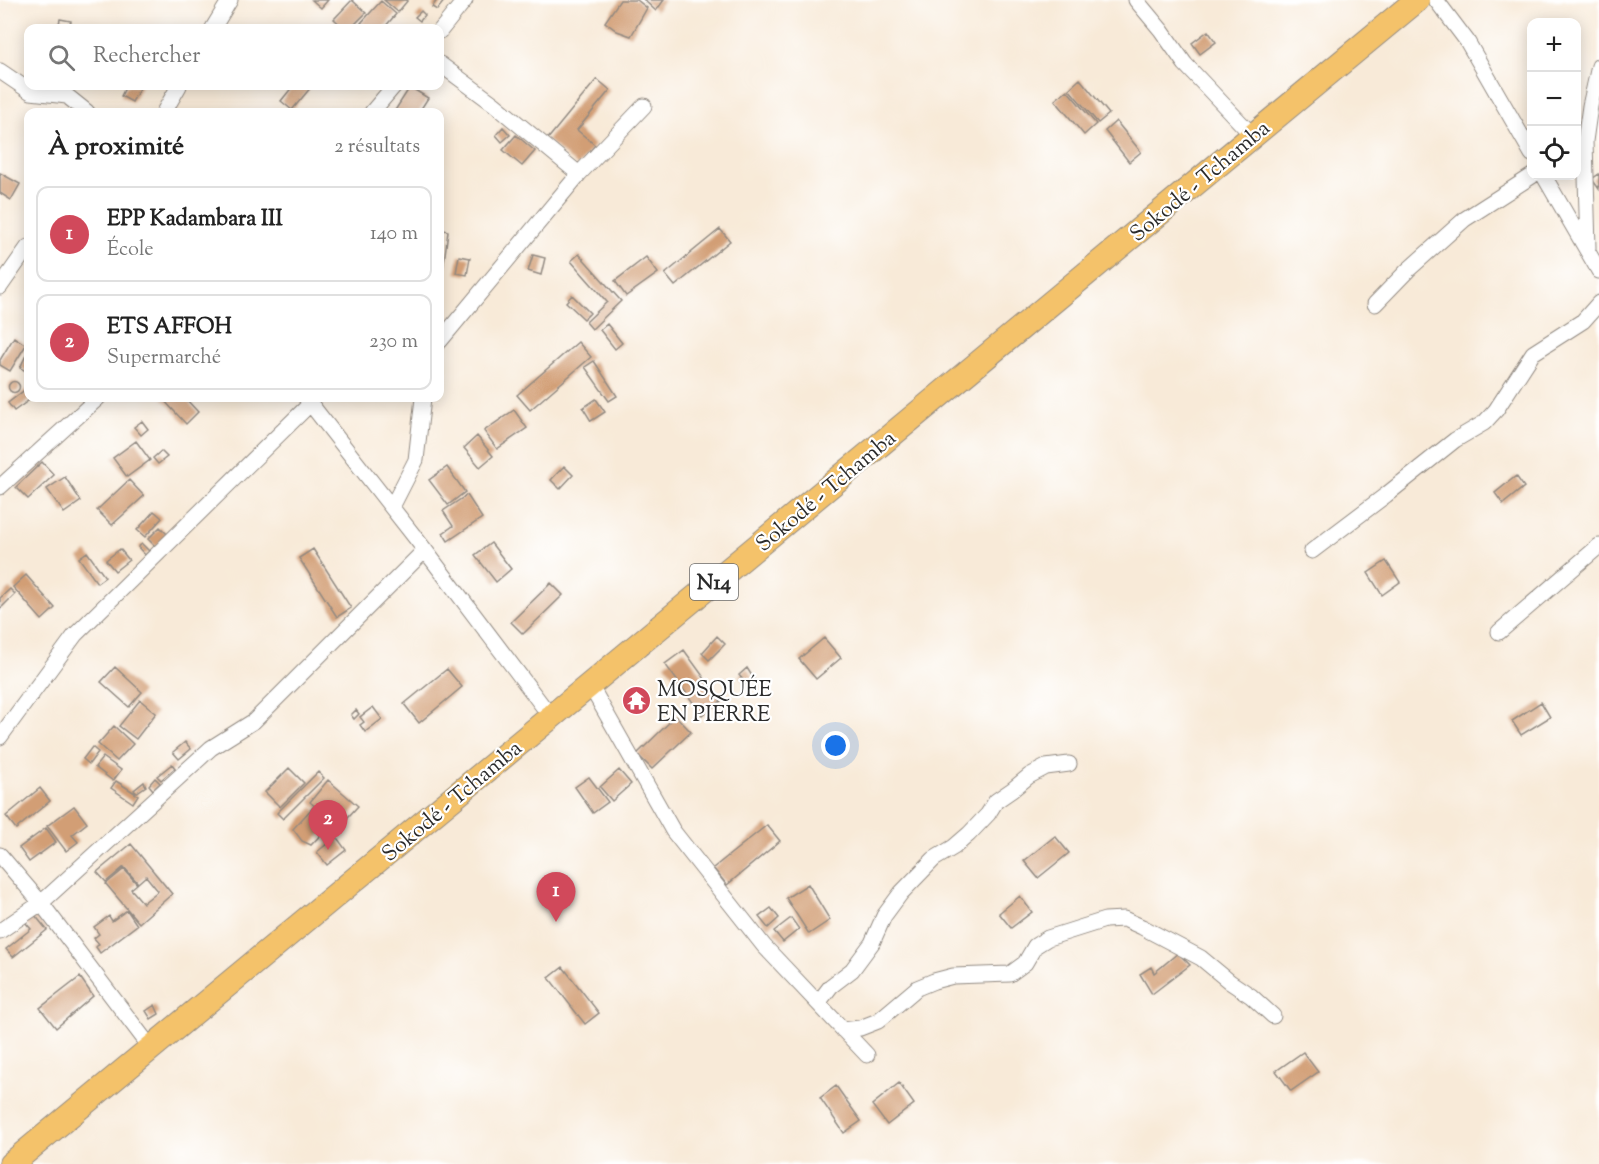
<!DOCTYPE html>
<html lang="fr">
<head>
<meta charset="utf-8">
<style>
  :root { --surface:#fff; --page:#f2f2f2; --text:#222; --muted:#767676; --line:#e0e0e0; --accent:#d1495b }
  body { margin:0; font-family:"Sorts Mill Goudy",serif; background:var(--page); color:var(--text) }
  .controls { position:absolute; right:18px; top:18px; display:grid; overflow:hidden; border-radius:12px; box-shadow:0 3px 15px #0003 }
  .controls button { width:54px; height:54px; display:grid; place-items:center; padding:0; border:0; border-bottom:2px solid var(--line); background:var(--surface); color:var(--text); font:30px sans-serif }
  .you { position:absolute; left:836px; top:746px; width:21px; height:21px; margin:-15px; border:4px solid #fff; border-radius:50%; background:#1a73e8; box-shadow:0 0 0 9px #1a73e833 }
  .badge { display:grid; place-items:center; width:39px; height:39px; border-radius:50%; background:var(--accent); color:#fff; font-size:20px; font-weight:700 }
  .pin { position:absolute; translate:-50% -50px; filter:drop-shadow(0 2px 3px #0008) }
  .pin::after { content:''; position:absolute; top:32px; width:21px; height:18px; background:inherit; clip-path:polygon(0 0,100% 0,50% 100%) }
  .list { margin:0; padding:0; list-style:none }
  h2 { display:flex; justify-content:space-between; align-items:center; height:78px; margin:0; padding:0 24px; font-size:26px }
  h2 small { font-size:20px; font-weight:400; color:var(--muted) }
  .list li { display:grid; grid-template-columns:39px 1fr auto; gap:18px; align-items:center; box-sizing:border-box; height:96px; margin:0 12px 12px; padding:0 12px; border:2px solid var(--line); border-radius:12px }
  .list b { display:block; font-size:22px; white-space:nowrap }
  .list p { margin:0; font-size:20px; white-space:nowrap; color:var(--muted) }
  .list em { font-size:20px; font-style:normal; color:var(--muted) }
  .icon { flex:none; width:33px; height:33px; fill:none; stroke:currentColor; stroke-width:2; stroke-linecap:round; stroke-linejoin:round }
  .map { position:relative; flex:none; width:1599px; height:1164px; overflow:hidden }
  .search { position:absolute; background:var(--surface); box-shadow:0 3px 15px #0003; left:24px; top:24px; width:420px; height:66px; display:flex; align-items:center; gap:15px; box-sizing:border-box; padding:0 21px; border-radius:12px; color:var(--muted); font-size:22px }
  .panel { position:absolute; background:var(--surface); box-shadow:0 3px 15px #0003; left:24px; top:108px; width:420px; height:294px; border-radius:12px }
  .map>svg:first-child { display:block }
</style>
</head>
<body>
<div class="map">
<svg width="1599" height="1164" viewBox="0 0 1599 1164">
  <rect width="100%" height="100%" fill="#fff"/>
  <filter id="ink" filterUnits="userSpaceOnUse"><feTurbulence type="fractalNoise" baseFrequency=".0167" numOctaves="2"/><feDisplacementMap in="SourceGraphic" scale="12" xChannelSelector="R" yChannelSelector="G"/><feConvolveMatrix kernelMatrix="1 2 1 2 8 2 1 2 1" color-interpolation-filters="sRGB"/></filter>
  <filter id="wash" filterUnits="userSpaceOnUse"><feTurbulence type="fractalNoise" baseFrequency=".008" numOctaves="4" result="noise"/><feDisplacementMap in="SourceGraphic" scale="24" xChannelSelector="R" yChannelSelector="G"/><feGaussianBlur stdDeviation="1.35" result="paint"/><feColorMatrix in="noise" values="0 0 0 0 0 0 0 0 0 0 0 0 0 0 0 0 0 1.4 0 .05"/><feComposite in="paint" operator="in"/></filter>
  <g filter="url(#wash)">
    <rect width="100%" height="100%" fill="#f8ead8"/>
    <g id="blocks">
      <path fill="#d29e75" d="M312,0H328L321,8Z
        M352,0L366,13L351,28H344L334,19Z
        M384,0H408L398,12Z
        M437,0H445L437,10L432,7Z
        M620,0H637L647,8L631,36L617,31L605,22Z
        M644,0H664L656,11Z
        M381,1L396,14L384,28H368L361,23Z
        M421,11L425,15L420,21L415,17Z
        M60,19L71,21L70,28H58Z
        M1208,31L1216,42L1200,54L1192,43Z
        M597,79L610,90L577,130L595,145L578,166L547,140Z
        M1080,79L1109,114L1098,123L1069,89Z
        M126,86H141L132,102L121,96Z
        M293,86H312L292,110L281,101Z
        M410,87L428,98L419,112H394Z
        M1067,90L1096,124L1084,135L1055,100Z
        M1116,121L1141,152L1129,162L1105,131Z
        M503,127L510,135L502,142L496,135Z
        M516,135L535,151L522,166L503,150Z
        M0,173L20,184L11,200L0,193Z
        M1599,174V189L1592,179Z
        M440,229L448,231L443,270H440Z
        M720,229L730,241L675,286L665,274Z
        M579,254L621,301L592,329L586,322L607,302L571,261Z
        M533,255L545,258L541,275L528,271Z
        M459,256L470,258L467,275L456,273Z
        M646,257L658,273L626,296L615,281Z
        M572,295L590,313L584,319L566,302Z
        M607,324L622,343L615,349L600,330Z
        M14,337L26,345L10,371L0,365V360Z
        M578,342L591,357L530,410L517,395Z
        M28,351V372L20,368Z
        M594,361L617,396L609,401L585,367Z
        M8.5 387a5.5 5.5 0 1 1 11 0a5.5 5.5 0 1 1-11 0Z
        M26,389L28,393V398H32L14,411L8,403Z
        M162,398H185L198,412L186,424Z
        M596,399L605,412L591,421L583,408Z
        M514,410L527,428L497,449L484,431Z
        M142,421L148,429L141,435L134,427Z
        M477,436L493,456L480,467L464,448Z
        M136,441L150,460L127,477L113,458Z
        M161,451L167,457L158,464L153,458Z
        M42,462L54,475L28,499L16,487Z
        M564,466L573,475L560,489L551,480Z
        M447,467L465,492L448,505L429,480Z
        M1516,476L1524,487L1503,504L1495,493Z
        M65,477L81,501L64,513L47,489Z
        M129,480L144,496L112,525L97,510Z
        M467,495L482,518L448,541L443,533L453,526L443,511Z
        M154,511L162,518L145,537L137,530Z
        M160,527L168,535L156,547L148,539Z
        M491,543L511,569L496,582L475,555Z
        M142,544L149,551L145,555L138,547Z
        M120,549L129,560L115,571L106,560Z
        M313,549L351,608L337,617L299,558Z
        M87,552L105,577L97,583L79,558Z
        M1386,561L1400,582L1382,595L1368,573Z
        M26,575L55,608L42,620L13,587Z
        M551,583L563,595L523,634L511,622Z
        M10,589L15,594L0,609V598Z
        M717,636L725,644L709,660L702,653Z
        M824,638L841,658L816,679L799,659Z
        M684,650L721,701L702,715L665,664Z
        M115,667L142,692L129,707L101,682Z
        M747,668L754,679L747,685L739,675Z
        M447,669L462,687L419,723L404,704Z
        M140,700L156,713L136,739L119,726Z
        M1541,702L1550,717L1521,735L1512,721Z
        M373,707L382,719L365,732L360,725L364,722L360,717Z
        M356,710L359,714L354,719L351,715Z
        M676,716L691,732L652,769L637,754Z
        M114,726L133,744L117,761L98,744Z
        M185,742L191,749L179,759L173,752Z
        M92,747L98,752L89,764L83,759Z
        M103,757L121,770L113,781L95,767Z
        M172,764L175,768L161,780L157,776Z
        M289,768L304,783L280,807L265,792Z
        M619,770L631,784L612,801L600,787Z
        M318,772L324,778L283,819L277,813Z
        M589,777L608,802L593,813L575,787Z
        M155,778L160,783L153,790L149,785Z
        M328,780L358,806L339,827L310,802Z
        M116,781L138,795L133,803L111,788Z
        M144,782L146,786L136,793L134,790Z
        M40,788L50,801L16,829L6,816Z
        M74,806L87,823L72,835L78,842L66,851L47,826Z
        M313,807L330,825L311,845L302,841L293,829Z
        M767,825L780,841L727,885L713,868Z
        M46,828L56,842L29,862L19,848Z
        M335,835L346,850L327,865L317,852L328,843L325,839L329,836L331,839Z
        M1055,836L1069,853L1038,878L1024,861Z
        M131,844L172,894L139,923L106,884L124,869L137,884L131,889L143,903L158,891L146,876L138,883L124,867L106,882L97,872Z
        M808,884L830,920L809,934L786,898Z
        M1020,896L1032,912L1011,928L999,913Z
        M771,908L779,918L768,928L759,917Z
        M127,910L137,925L100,953L96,947L99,944L94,938L99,934L94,927L109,916L112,921Z
        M34,914L47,930L13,957L6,949L31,929L25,922Z
        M791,918L799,929L783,942L774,931Z
        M1178,953L1190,965L1152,994L1140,974L1151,967L1154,973Z
        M563,967L599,1013L585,1024L549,978Z
        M80,977L93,996L56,1028L40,1008Z
        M155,1005L159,1014L151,1019L146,1011Z
        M1303,1052L1318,1072L1291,1091L1276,1071Z
        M899,1083L914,1104L887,1125L872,1105Z
        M836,1086L861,1121L844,1133L820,1098Z"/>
    </g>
  </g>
  <g filter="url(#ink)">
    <use href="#blocks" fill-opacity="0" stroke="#928a82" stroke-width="1.5"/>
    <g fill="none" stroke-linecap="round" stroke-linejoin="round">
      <defs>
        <path id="street" d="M1136,0L1161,30L1185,64L1253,136
          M1436,0L1467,41L1532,154
          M213,28L230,0
          M440,31L465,0
          M440,64L494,104L579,174
          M0,71L31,92L67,96L87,112
          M164,112L179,86
          M372,112L394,86
          M1544,176L1599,271
          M1588,248L1585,141L1590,106L1599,66
          M0,287L28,247
          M1375,304L1408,270L1465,219L1532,176
          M440,341L579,174L644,106
          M306,398L425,550L551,717
          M0,487L98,398
          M392,507L416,460L423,398
          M1312,551L1386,495L1455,440L1484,423L1496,410L1533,353L1583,321L1599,303
          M1499,632L1599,546
          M590,685L673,831L764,946L867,1055
          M0,737L75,635L311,403
          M0,855L41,903L151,1048
          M0,931L41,903L211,748L254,721L425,550
          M818,1003L831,986L852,970L872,943L884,916L901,893L934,859L954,847L969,834L988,814L996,801L1012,790L1029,776L1046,767L1069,764
          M843,1030L860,1028L878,1021L917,988L934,981L953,976L1010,974L1025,963L1035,946L1048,938L1105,920L1124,919L1142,927L1201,958L1230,982L1251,996L1273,1016"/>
        <path id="primary" d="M11,1164L1417,0"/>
      </defs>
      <use href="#street" stroke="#928a82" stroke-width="17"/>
      <use href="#primary" stroke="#928a82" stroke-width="26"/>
      <use href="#street" stroke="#fff" stroke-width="15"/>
      <use href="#primary" stroke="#f4c26a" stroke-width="24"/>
    </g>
  </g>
  <defs>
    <symbol id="temple-disc" viewBox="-11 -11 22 22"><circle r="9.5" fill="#d1495b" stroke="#fff"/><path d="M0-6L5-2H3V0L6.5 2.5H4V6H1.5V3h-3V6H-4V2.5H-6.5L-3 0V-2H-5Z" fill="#fff"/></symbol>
  </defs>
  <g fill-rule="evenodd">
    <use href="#temple-disc" x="620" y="684" width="33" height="33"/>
  </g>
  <g text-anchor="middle" stroke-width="4.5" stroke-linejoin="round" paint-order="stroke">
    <rect fill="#fff" stroke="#6b6b6b" stroke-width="1.5" x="690" y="564" width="48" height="36" rx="4.5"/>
    <g font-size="21" font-weight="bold" fill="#2b2b2b">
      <text x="714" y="589">N14</text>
    </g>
    <g font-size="22" fill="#2b2b2b" stroke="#fff">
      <text transform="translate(1199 180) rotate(-40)" y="8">Sokodé - Tchamba</text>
      <text transform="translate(825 490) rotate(-40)" y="8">Sokodé - Tchamba</text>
      <text transform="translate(451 800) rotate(-40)" y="8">Sokodé - Tchamba</text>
    </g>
    <g font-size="22" fill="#2b2b2b" stroke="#fff" text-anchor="start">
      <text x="657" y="696">MOSQUÉE<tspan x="657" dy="25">EN PIERRE</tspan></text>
    </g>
  </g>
</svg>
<div class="controls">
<button>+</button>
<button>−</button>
<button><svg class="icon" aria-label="locate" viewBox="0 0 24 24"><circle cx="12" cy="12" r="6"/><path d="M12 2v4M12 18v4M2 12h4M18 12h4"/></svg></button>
</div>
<div class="you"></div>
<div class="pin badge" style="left:556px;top:922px">1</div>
<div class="pin badge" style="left:328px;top:850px">2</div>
<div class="search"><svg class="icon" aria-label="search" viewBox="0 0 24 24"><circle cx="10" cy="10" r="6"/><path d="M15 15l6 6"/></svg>Rechercher</div>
<section class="panel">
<h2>À proximité<small>2 résultats</small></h2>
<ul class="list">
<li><span class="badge">1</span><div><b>EPP Kadambara III</b><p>École</p></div><em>140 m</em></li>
<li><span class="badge">2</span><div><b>ETS AFFOH</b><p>Supermarché</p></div><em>230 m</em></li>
</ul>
</section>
</div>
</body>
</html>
